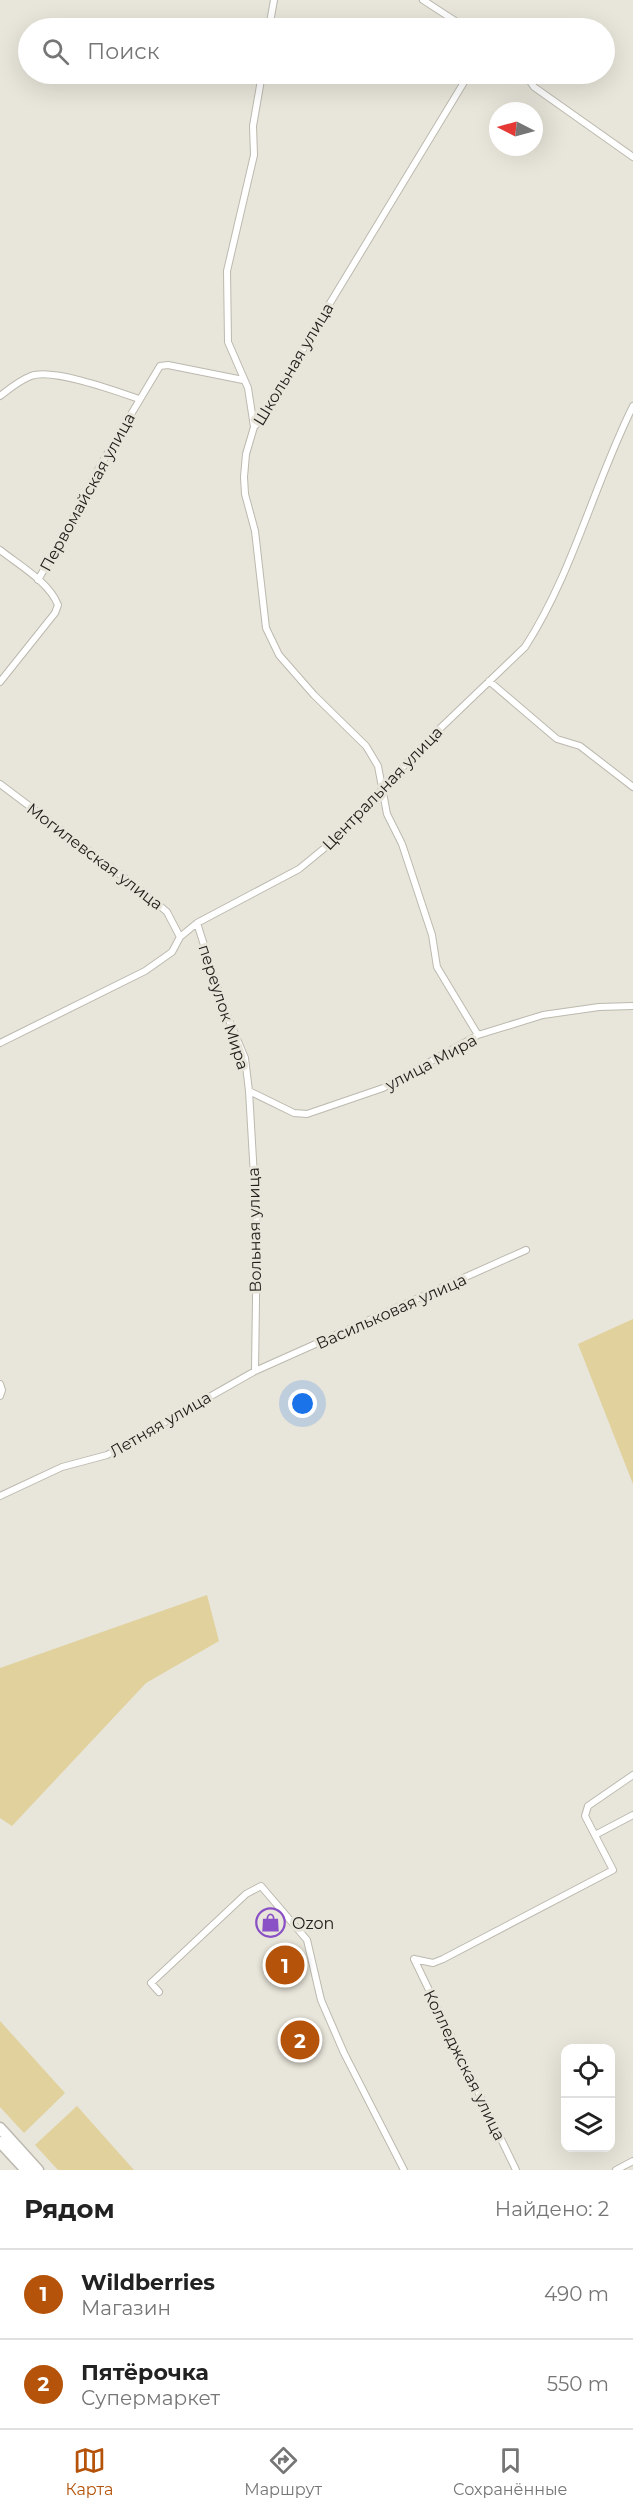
<!DOCTYPE html>
<html lang="ru">
<head>
<meta charset="utf-8">
<style>
  :root { --surface:#fff; --page:#f6f6f6; --text:#222; --muted:#767676; --line:#e0e0e0; --accent:#b45309 }
  body { margin:0; font-family:Montserrat,sans-serif; background:var(--page); color:var(--text) }
  .controls { position:absolute; right:18px; bottom:18px; display:grid; overflow:hidden; border-radius:12px; box-shadow:0 6px 24px #0002 }
  .controls button { width:54px; height:54px; display:grid; place-items:center; padding:0; border:0; border-bottom:2px solid var(--line); background:var(--surface); color:var(--text); font:30px sans-serif }
  .compass { position:absolute; left:489px; top:102px; width:54px; height:54px; border-radius:50%; background:var(--surface); box-shadow:0 6px 24px #0002; rotate:276deg }
  .you { position:absolute; left:303px; top:1404px; width:21px; height:21px; margin:-15px; border:4px solid #fff; border-radius:50%; background:#1a73e8; box-shadow:0 0 0 9px #1a73e833 }
  .badge { display:grid; place-items:center; width:39px; height:39px; border-radius:50%; background:var(--accent); color:#fff; font-size:20px; font-weight:700 }
  .pin { position:absolute; translate:-50% -50%; border:3px solid #fff; box-shadow:0 2px 6px #0006 }
  .list { margin:0; padding:0; list-style:none }
  h2 { display:flex; justify-content:space-between; align-items:center; height:78px; margin:0; padding:0 24px; font-size:26px }
  h2 small { font-size:20px; font-weight:400; color:var(--muted) }
  .list li { display:grid; grid-template-columns:39px 1fr auto; gap:18px; align-items:center; box-sizing:border-box; height:90px; padding:0 24px; border-top:2px solid var(--line) }
  .list b { display:block; font-size:22px; white-space:nowrap }
  .list p { margin:0; font-size:20px; white-space:nowrap; color:var(--muted) }
  .list em { font-size:20px; font-style:normal; color:var(--muted) }
  .icon { flex:none; width:33px; height:33px; fill:none; stroke:currentColor; stroke-width:2; stroke-linecap:round; stroke-linejoin:round }
  .map { position:relative; flex:none; width:633px; height:2170px; overflow:hidden }
  .search { position:absolute; background:var(--surface); box-shadow:0 6px 24px #0002; left:18px; right:18px; top:18px; height:66px; display:flex; align-items:center; gap:15px; box-sizing:border-box; padding:0 21px; border-radius:33px; color:var(--muted); font-size:22px }
  .sheet { height:258px; background:var(--surface) }
  nav { display:flex; justify-content:space-around; align-items:center; box-sizing:border-box; height:84px; border-top:2px solid var(--line); background:var(--surface); font-size:16px; color:var(--muted) }
  nav a { display:grid; justify-items:center; gap:3px }
  nav .on { color:var(--accent) }
  .map>svg:first-child { display:block }
</style>
</head>
<body>
<div class="map">
<svg width="633" height="2170" viewBox="0 0 633 2170">
  <rect width="100%" height="100%" fill="#e8e5da"/>
  <path fill="#e1d19c" d="M633,1319V1484L578,1344Z
    M207,1595L219,1641L146,1683L12,1826L0,1818V1668Z
    M0,2021L65,2093L24,2133L0,2107Z
    M77,2106L134,2170H58L35,2145Z"/>
  <g fill="none" stroke-linecap="round" stroke-linejoin="round">
    <defs>
      <path id="street" d="M423,0L466,28
        M269,28L274,0
        M469,74L324,313L264,417L254,427L246,454L244,477L245,494L255,531L266,628L279,655L314,695L366,746L378,766L387,814L402,844L432,935L437,967L478,1035
        M525,74L534,87L633,157
        M0,396C9,389 20,380 31,376C53,368 116,391 139,399
        M254,427L248,388L228,342L227,271L254,155L253,126L262,74
        M0,550C19,565 49,582 58,605L55,613L0,682
        M38,580L79,508L100,466L160,366L168,365L243,380
        M489,681L557,739L580,746L633,787
        M0,784L146,894L167,912L180,937
        M197,923L224,1008L245,1058L249,1091L257,1228L255,1371
        M0,1043L145,971L172,952L180,937L197,923L299,869L338,837L428,740L525,647C573,573 594,484 633,406
        M249,1091L294,1113L307,1114L383,1088L478,1035L543,1015L599,1007L633,1006
        M0,1384L2,1390L0,1396
        M0,1496L62,1467L107,1455L255,1371L526,1250
        M595,1835L633,1815
        M414,1959L433,1963L443,1959L613,1870L585,1816L588,1806L633,1775
        M414,1959L516,2170
        M159,1992L151,1983L246,1894L261,1886L307,1940L321,2000L344,2053L404,2170
        M616,2170L633,2161"/>
      <path id="primary" d="M0,2128L38,2170
        M0,2142L26,2170"/>
    </defs>
    <use href="#street" stroke="#bcb9af" stroke-width="8"/>
    <use href="#primary" stroke="#bcb9af" stroke-width="13"/>
    <use href="#street" stroke="#fff" stroke-width="6"/>
    <use href="#primary" stroke="#fff" stroke-width="10"/>
  </g>
  <defs>
    <symbol id="shop-ring" viewBox="-11 -11 22 22"><circle r="9.5" fill="#e8e5da" stroke="#8a51c7" stroke-width="1.5"/><path d="M-5-2.5h2.3a2.7 3.5 0 0 1 5.4 0H5L5.5 6h-11ZM-1.5-2.5h3a1.5 2.3 0 0 0-3 0Z" fill="#8a51c7"/></symbol>
  </defs>
  <g fill-rule="evenodd">
    <use href="#shop-ring" x="254" y="1906" width="33" height="33"/>
  </g>
  <g text-anchor="middle" stroke-width="6" stroke-linejoin="round" paint-order="stroke">
    <g font-size="16" fill="#21201c" stroke="#e8e5da">
      <text transform="translate(293 364) rotate(-59)" y="6">Школьная улица</text>
      <text transform="translate(87 492) rotate(-61)" y="6">Первомайская улица</text>
      <text transform="translate(382 788) rotate(-46)" y="6">Центральная улица</text>
      <text transform="translate(95 856) rotate(37)" y="6">Могилевская улица</text>
      <text transform="translate(224 1007) rotate(72)" y="6">переулок Мира</text>
      <text transform="translate(431 1062) rotate(-28)" y="6">улица Мира</text>
      <text transform="translate(254 1230) rotate(-91)" y="6">Вольная улица</text>
      <text transform="translate(391 1311) rotate(-24)" y="6">Васильковая улица</text>
      <text transform="translate(160 1424) rotate(-30)" y="6">Летняя улица</text>
      <text transform="translate(465 2065) rotate(64)" y="6">Колледжская улица</text>
    </g>
    <g font-size="16" fill="#21201c" stroke="#e8e5da" text-anchor="start">
      <text x="292" y="1929">Ozon</text>
    </g>
  </g>
</svg>
<div class="controls">
<button><svg class="icon" aria-label="locate" viewBox="0 0 24 24"><circle cx="12" cy="12" r="6"/><path d="M12 2v4M12 18v4M2 12h4M18 12h4"/></svg></button>
<button><svg class="icon" aria-label="layers" viewBox="0 0 24 24"><path d="M12 4l9 5-9 5-9-5zM3 14l9 5 9-5"/></svg></button>
</div>
<svg class="compass" viewBox="-18 -18 36 36"><path d="M0-13l5 13h-10z" fill="#e53935"/><path d="M0 13l5-13h-10z" fill="#767676"/></svg>
<div class="you"></div>
<div class="pin badge" style="left:285px;top:1965px">1</div>
<div class="pin badge" style="left:300px;top:2040px">2</div>
<div class="search"><svg class="icon" aria-label="search" viewBox="0 0 24 24"><circle cx="10" cy="10" r="6"/><path d="M15 15l6 6"/></svg>Поиск</div>
</div>
<section class="sheet">
<h2>Рядом<small>Найдено: 2</small></h2>
<ul class="list">
<li><span class="badge">1</span><div><b>Wildberries</b><p>Магазин</p></div><em>490 m</em></li>
<li><span class="badge">2</span><div><b>Пятёрочка</b><p>Супермаркет</p></div><em>550 m</em></li>
</ul>
</section>
<nav>
<a class="on"><svg class="icon" aria-label="map" viewBox="0 0 24 24"><path d="M3 6l6-2 6 2 6-2v14l-6 2-6-2-6 2zM9 4v14M15 6v14"/></svg>Карта</a>
<a><svg class="icon" aria-label="directions" viewBox="0 0 24 24"><path d="M12 3l9 9-9 9-9-9zM9 14v-3h6M13 9l2 2-2 2"/></svg>Маршрут</a>
<a><svg class="icon" aria-label="saved" viewBox="0 0 24 24"><path d="M7 4h10v16l-5-4-5 4z"/></svg>Сохранённые</a>
</nav>
</body>
</html>
